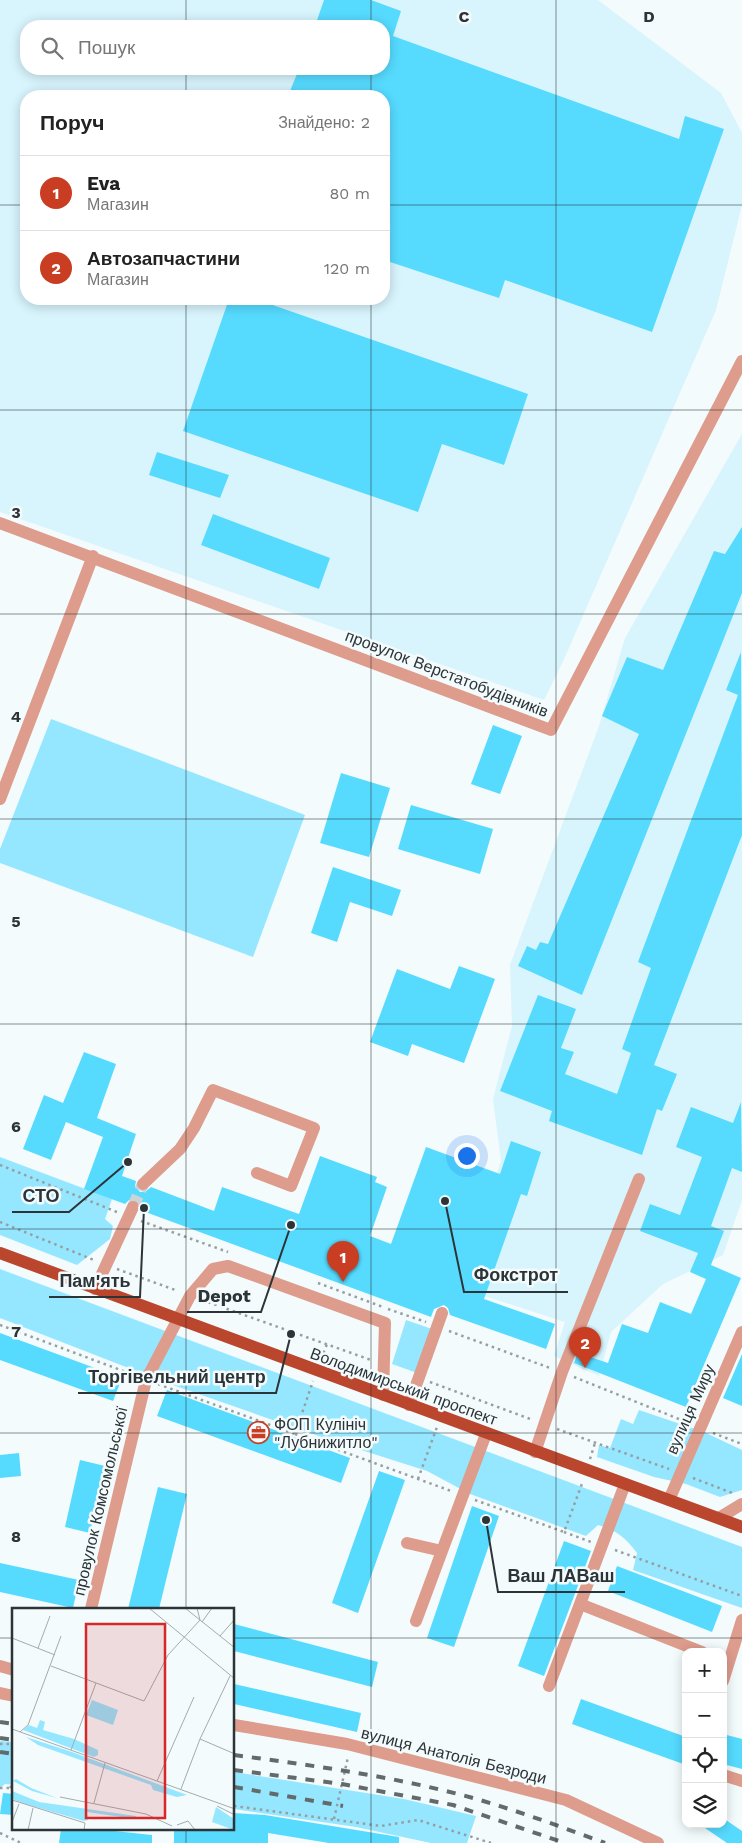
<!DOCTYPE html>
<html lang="uk">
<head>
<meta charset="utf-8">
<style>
  :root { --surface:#fff; --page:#f2f2f2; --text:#222; --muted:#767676; --line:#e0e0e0; --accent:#c93e22 }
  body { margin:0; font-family:"Work Sans",sans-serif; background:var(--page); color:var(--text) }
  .controls { position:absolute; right:15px; bottom:15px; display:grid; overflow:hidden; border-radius:10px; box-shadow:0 2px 12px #0003 }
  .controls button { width:45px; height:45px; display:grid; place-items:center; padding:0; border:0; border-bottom:1px solid var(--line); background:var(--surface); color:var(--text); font:25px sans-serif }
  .you { position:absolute; left:466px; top:1155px; width:18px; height:18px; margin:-12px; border:4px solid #fff; border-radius:50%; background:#1a73e8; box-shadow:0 0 0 8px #1a73e833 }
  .badge { display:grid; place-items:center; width:32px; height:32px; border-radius:50%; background:var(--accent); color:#fff; font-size:16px; font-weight:700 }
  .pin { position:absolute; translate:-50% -41px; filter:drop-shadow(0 1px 2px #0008) }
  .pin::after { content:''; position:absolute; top:26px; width:18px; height:15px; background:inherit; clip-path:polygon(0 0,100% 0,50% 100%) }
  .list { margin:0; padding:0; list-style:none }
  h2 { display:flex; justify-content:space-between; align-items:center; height:65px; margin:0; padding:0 20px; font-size:21px }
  h2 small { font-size:16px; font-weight:400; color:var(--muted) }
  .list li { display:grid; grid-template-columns:32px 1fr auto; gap:15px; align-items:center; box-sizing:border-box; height:75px; padding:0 20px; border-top:1px solid var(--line) }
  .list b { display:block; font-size:19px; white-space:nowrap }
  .list p { margin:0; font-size:16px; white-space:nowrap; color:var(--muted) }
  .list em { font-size:16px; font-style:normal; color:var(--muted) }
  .icon { flex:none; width:28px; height:28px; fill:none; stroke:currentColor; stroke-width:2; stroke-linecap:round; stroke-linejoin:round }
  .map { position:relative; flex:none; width:742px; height:1843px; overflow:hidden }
  .search { position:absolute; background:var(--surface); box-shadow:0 2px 12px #0003; left:20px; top:20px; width:370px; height:55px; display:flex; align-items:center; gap:12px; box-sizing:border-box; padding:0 18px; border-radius:20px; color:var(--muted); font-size:19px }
  .panel { position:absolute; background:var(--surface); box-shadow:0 2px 12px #0003; left:20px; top:90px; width:370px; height:215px; border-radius:20px }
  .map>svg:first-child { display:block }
</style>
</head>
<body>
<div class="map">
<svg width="742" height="1843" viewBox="0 0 742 1843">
  <rect width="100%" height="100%" fill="#f3fbfd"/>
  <path fill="#d8f4fd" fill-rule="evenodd" d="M0,0H598L721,93L742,133V205L716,310L565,657L544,700L0,512ZM26,26H384V69H26ZM26,96H384V299H26Z
    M742,434V1200L723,1255L663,1284L611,1332L599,1376L554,1356L565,1322L460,1288L501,1161L493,1099L512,1026L510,965L599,726L625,638Z"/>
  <path fill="#95e7ff" d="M51,719L305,815L253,957L0,863V849Z
    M0,1157L112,1199L105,1219L113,1226L110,1239L77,1265L0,1235Z
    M0,1269L742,1547V1608L633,1570L637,1553C626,1538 616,1530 598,1525L586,1536L470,1494L427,1471L333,1441L167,1383L0,1318Z
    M406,1320L432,1329L417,1373L392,1364Z
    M639,1410L704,1432L742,1450V1490L720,1497L686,1484L654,1477L597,1457L599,1445L610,1448L621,1419L633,1424Z
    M0,1741L14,1742V1785L5,1784L0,1788Z
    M234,1772L404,1799L476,1816L467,1843H431L356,1827L234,1809Z"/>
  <path fill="#56dbff" d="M324,0H371L401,11L393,36L679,139L685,116L724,129L652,332L505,280L499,298L384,260V96H288L299,69H384V26H315Z
    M229,299H265L264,302L528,394L504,465L442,444L418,512L183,431Z
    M157,452L229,475L220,498L149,475Z
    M213,514L330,558L319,589L201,545Z
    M742,527V593L582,995L518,966L527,946L536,950L540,942L548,944L639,734L602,716L627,657L663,670L714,551L725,554Z
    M741,652L742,835L654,1065L677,1074L662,1111L657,1109L642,1155L549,1121L552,1111L500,1091L538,995L576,1009L561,1048L574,1052L565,1074L617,1094L631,1053L622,1049L651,968L638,962L738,695L726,690Z
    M493,725L522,736L500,794L471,784Z
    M341,773L390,788L369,857L320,843Z
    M411,805L493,829L480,874L398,849Z
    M333,867L401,890L392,916L350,902L337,942L311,933Z
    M459,966L495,979L464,1063L412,1044L408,1056L370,1042L397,969L450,989Z
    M84,1052L116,1064L97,1118L136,1134L122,1176L136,1181L135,1186L140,1192H145L151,1187L214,1211L222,1187L299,1214L320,1156L377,1177L375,1182L387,1187L370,1236L391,1244L426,1147L500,1174L511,1141L541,1152L527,1196L521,1194L484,1299L555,1324L546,1349L450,1315L448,1308L444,1305L434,1309L431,1317L140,1210V1203L136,1199L129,1200L125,1204L84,1189L103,1137L66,1122L51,1160L23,1149L44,1095L63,1103Z
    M741,1102L742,1172L732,1168L711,1226L724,1231L711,1265L741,1278L686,1407L574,1363L578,1353L608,1363L622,1324L648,1333L660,1302L691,1314L706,1279L690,1272L698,1253L640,1231L650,1204L680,1215L702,1157L676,1147L691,1107L733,1123Z
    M0,1333L122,1378L113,1401L0,1360Z
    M742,1354V1406L723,1398Z
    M167,1390L350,1458L341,1483L157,1416Z
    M19,1453L21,1476L0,1478V1455Z
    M80,1460L105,1466L90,1533L65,1527Z
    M379,1471L405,1480L358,1613L332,1603Z
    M158,1487L187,1494L159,1609H128Z
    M472,1506L499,1516L454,1647L427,1638Z
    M564,1541L591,1551L544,1676L518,1666Z
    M0,1563L79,1580L73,1608L0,1592Z
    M617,1566L722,1606L712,1632L608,1591Z
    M234,1624L378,1662L372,1687L234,1651Z
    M234,1684L361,1713L357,1732L234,1704Z
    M581,1699L686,1737V1765L572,1724Z
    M723,1734L742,1739V1769L723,1764Z
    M3,1793L14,1794V1815L0,1814Z
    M234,1813L265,1815L399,1837V1843H329L268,1833V1843H174V1829H234Z
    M723,1818L742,1831V1843H727L699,1824H723Z
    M61,1829H96L152,1835V1843H59Z"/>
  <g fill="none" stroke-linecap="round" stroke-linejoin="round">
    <path stroke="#cbd3d5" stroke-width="12" stroke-dasharray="12 6" stroke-linecap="butt" d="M133,1207L143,1184"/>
    <path stroke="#979ea1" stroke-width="2.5" stroke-dasharray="2.5 4" stroke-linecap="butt" d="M0,1165L117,1212
      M141,1221L228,1252
      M0,1222L94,1260
      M117,1269L178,1291
      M318,1283L383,1307
      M202,1300L371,1360
      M388,1309L426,1322
      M0,1325L134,1375
      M449,1331L550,1368
      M321,1359L327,1344
      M574,1377L689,1423
      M430,1382L533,1420
      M158,1384L295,1434L313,1381
      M557,1429L669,1469
      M713,1433L742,1444
      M295,1434L451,1491
      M590,1459L595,1443
      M693,1478L735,1494
      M418,1479L437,1427
      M475,1500L564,1532L583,1481
      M564,1532L591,1542
      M615,1550L742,1596
      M0,1744H14
      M0,1788H14
      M10,1788L14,1782
      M234,1806L381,1826L418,1820L491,1843
      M334,1819L348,1757
      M0,1833L21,1843"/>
    <path stroke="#de9c8d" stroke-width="12" d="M0,523L551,730L742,361
      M0,799L93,556
      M143,1184L180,1149L194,1128L213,1090L314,1128L291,1186L257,1173
      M95,1289L133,1207
      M409,1405L442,1313
      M535,1452L562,1372L639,1179
      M625,1484L580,1604L702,1652
      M669,1500L742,1332
      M719,1518L742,1504
      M407,1543L442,1551L486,1434
      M91,1609L146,1380L190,1296L213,1269L228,1266L385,1323L383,1395
      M416,1621L442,1551
      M0,1666L14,1670
      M723,1681L742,1620
      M549,1686L580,1604
      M0,1693L14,1696
      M234,1725L347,1744L566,1800L658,1843
      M723,1775L742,1781"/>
    <path stroke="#bb462e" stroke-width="12" d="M0,1253L742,1527"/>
    <path stroke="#626a6c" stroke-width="4" stroke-dasharray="9 9" stroke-linecap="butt" d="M0,1722L14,1724
      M0,1738L14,1740
      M0,1752L14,1754
      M234,1755C309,1765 384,1775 458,1794C508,1807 556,1825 605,1843
      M234,1770L342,1784L453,1805L565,1843
      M234,1787L343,1806"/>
  </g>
  <path fill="none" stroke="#2d3437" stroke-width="1" stroke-opacity="0.55" d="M186,0V26M371,0V26M556,0V1843M186,69V96M371,69V96M0,205H26M384,205H742M186,299V1609M371,299V1843M0,410H742M0,614H742M0,819H742M0,1024H742M0,1229H742M0,1433H742M0,1638H14M234,1638H742M186,1829V1843"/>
  <defs>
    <symbol id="office-ring" viewBox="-11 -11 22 22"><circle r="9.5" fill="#f3fbfd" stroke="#c93e22" stroke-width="1.5"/><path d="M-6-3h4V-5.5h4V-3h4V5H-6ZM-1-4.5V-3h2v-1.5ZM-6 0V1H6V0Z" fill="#c93e22"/></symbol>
  </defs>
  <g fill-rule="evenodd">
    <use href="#office-ring" x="246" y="1420" width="25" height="25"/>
  </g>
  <g text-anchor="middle" stroke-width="5" stroke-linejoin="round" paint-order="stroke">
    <g font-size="16" fill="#2d3437" stroke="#f3fbfd">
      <text transform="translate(447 673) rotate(21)" y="6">провулок Верстатобудівників</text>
      <text transform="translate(404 1386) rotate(20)" y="6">Володимирський проспект</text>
      <text transform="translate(690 1409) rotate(-66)" y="6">вулиця Миру</text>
      <text transform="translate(100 1501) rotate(-77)" y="6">провулок Комсомольської</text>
      <text transform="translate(454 1755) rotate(14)" y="6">вулиця Анатолія Безроди</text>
    </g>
    <g font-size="16" fill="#2d3437" stroke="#f3fbfd" text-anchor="start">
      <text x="274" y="1430">ФОП Кулініч<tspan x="274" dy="18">"Лубнижитло"</tspan></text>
    </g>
  </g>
  <g transform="translate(12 1608)">
    <rect width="222" height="222" fill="#f3fbfd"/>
    <path d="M80,92L106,102L101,117L74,107ZM28,112L33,114L31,122L62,131L86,142V147L82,149L11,122L17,117L25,120ZM14,129L60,144L175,187L165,189L141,182L139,177L26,137ZM4,171L19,180L45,190L20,183L1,173ZM0,183L27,194L124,208L123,211L75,204L76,212L72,213L10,195L0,191ZM204,199L222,211V222L200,214Z" fill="#95e7ff"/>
    <path fill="none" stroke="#a4abae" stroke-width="1" d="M137,0L223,71M173,0L223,40M190,14L200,0M208,28L223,11M0,30L43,47M26,40L38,8M39,58L132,93L156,47L188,12L185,0M0,121L223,201M8,124L16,117L49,28M188,131L223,146M59,142L84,75M145,173L182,89M169,181L188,131L218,68M48,189L134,206L160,218M0,192L73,215L72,222M82,195L93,155M205,198L223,207M0,214L7,196M165,217L176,213L183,222M16,222L21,200"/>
    <path fill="#d62828" fill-opacity="0.15" stroke="#d62828" stroke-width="2.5" d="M74,16H153V210H74Z"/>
    <rect width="222" height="222" fill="none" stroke="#2d3437" stroke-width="2.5"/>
  </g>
  <g font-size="16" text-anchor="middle" font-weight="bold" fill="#2d3437" stroke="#f3fbfd" stroke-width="5" stroke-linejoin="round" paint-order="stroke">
    <text x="464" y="22">C</text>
    <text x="649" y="22">D</text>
    <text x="16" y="518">3</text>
    <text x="16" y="722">4</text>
    <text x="16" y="927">5</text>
    <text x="16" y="1132">6</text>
    <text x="16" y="1337">7</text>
    <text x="16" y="1542">8</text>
  </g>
  <path fill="none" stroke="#2d3437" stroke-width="2" d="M128 1162L69 1212H12M445 1201L464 1292H568M144 1208L140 1297H49M291 1225L261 1312H187M291 1334L276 1393H78M486 1520L498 1592H625"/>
  <g fill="#2d3437" stroke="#f3fbfd" stroke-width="2">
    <circle cx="128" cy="1162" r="5"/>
    <circle cx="445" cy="1201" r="5"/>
    <circle cx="144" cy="1208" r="5"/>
    <circle cx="291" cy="1225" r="5"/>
    <circle cx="291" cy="1334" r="5"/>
    <circle cx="486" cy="1520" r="5"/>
  </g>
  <g font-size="18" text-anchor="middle" font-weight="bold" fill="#2d3437" stroke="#f3fbfd" stroke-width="5" stroke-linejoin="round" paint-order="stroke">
    <text x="41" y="1202">СТО</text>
    <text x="516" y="1281">Фокстрот</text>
    <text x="95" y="1287">Пам'ять</text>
    <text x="224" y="1302">Depot</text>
    <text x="177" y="1383">Торгівельний центр</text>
    <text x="561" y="1582">Ваш ЛАВаш</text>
  </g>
</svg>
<div class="controls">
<button>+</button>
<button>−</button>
<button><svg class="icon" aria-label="locate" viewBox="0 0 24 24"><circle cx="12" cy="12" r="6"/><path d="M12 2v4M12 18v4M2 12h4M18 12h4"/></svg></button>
<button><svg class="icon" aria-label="layers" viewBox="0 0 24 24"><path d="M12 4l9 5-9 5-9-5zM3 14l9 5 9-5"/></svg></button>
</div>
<div class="you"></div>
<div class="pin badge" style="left:343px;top:1282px">1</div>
<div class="pin badge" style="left:585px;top:1368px">2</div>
<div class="search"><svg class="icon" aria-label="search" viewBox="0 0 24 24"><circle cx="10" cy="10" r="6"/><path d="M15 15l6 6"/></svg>Пошук</div>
<section class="panel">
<h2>Поруч<small>Знайдено: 2</small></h2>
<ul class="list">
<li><span class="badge">1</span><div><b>Eva</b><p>Магазин</p></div><em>80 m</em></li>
<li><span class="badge">2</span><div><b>Автозапчастини</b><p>Магазин</p></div><em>120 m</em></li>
</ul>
</section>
</div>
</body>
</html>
